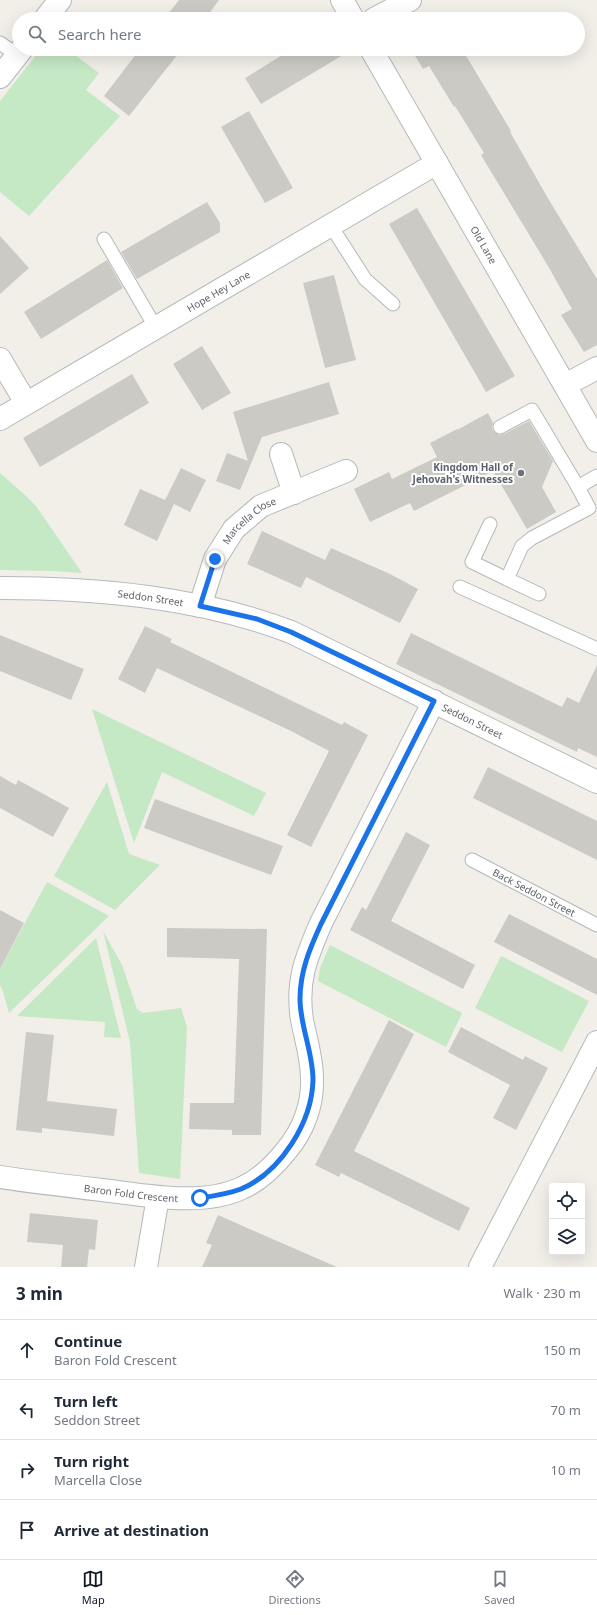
<!DOCTYPE html>
<html lang="en">
<head>
<meta charset="utf-8">
<style>
  :root { --surface:#fff; --page:#f6f6f7; --text:#1f2937; --muted:#747a83; --line:#e0e1e3; --accent:#111827 }
  body { margin:0; font-family:"Noto Sans",sans-serif; background:var(--page); color:var(--text) }
  .controls { position:absolute; right:12px; bottom:12px; display:grid; overflow:hidden; border-radius:4px; box-shadow:0 4px 16px #0002 }
  .controls button { width:36px; height:36px; display:grid; place-items:center; padding:0; border:0; border-bottom:1px solid var(--line); background:var(--surface); color:var(--text); font:20px sans-serif }
  .stop { position:absolute; width:12px; height:12px; margin:-9px; border:3px solid #1a73e8; border-radius:50%; background:#fff }
  .stop.end { background:#1a73e8; border-color:#fff; box-shadow:0 1px 4px #0008 }
  .list { margin:0; padding:0; list-style:none }
  h2 { display:flex; justify-content:space-between; align-items:center; height:52px; margin:0; padding:0 16px; font-size:17px }
  h2 small { font-size:13px; font-weight:400; color:var(--muted) }
  .list li { display:grid; grid-template-columns:26px 1fr auto; gap:12px; align-items:center; box-sizing:border-box; height:60px; padding:0 16px; border-top:1px solid var(--line) }
  .list b { display:block; font-size:15px; white-space:nowrap }
  .list p { margin:0; font-size:13px; white-space:nowrap; color:var(--muted) }
  .list em { font-size:13px; font-style:normal; color:var(--muted) }
  .icon { flex:none; width:22px; height:22px; fill:none; stroke:currentColor; stroke-width:2; stroke-linecap:round; stroke-linejoin:round }
  .map { position:relative; flex:none; width:597px; height:1267px; overflow:hidden }
  .search { position:absolute; background:var(--surface); box-shadow:0 4px 16px #0002; left:12px; right:12px; top:12px; height:44px; display:flex; align-items:center; gap:10px; box-sizing:border-box; padding:0 14px; border-radius:22px; color:var(--muted); font-size:15px }
  .sheet { height:292px; background:var(--surface) }
  nav { display:flex; justify-content:space-around; align-items:center; box-sizing:border-box; height:56px; border-top:1px solid var(--line); background:var(--surface); font-size:11px; color:var(--muted) }
  nav a { display:grid; justify-items:center; gap:2px }
  nav .on { color:var(--accent) }
  .map>svg:first-child { display:block }
</style>
</head>
<body>
<div class="map">
<svg width="597" height="1267" viewBox="0 0 597 1267">
  <rect width="100%" height="100%" fill="#f1efe8"/>
  <path fill="#c5e8c5" d="M41,49H67L99,73L86,90L120,116L29,216L0,192V101Z
    M0,473L25,495L36,506L82,573L52,571L0,570Z
    M92,709L266,793L254,816L162,772L134,843Z
    M107,782L129,854L160,865L115,910L54,876Z
    M47,882L109,916L9,1013L3,992L0,985V969Z
    M103,931L122,965L137,1009L143,1013L181,1008L187,1027L180,1179L139,1173L130,1042Z
    M96,938L121,1038L104,1037L105,1022L17,1016Z
    M330,945L462,1013L446,1047L318,981L320,968Z
    M501,956L589,1001L562,1052L475,1008Z"/>
  <path fill="#cccac5" d="M179,0H219L205,19H166L165,18Z
    M140,49H182L129,116L104,96Z
    M292,49H353L261,104L245,78Z
    M411,49H462L511,131L510,132L549,200L597,279V345L584,352L561,315L572,309L548,266L481,155L484,153L455,106L454,107L429,66L423,69Z
    M249,111L293,188L265,203L221,127Z
    M207,202L220,223V232L137,279L121,252Z
    M417,208L515,376L486,392L389,224Z
    M0,236L29,268L0,294Z
    M107,260L123,288L41,339L24,312Z
    M334,275L356,360L325,368L303,283Z
    M202,346L231,393L202,410L173,364Z
    M132,374L149,403L40,467L23,438Z
    M329,382L339,414L262,437L240,490L216,481L227,453L248,461L233,412Z
    M488,413L493,423L492,427L493,431L499,435L504,434L529,421L553,461L542,487L556,512L527,529L493,471L414,511L410,503L370,522L354,489L389,472L392,479L437,457L430,443L457,429V430Z
    M181,468L206,480L190,512L174,504L157,541L124,525L140,489L165,500Z
    M262,531L325,560L331,548L390,574L418,589L400,623L306,577L301,588L247,564Z
    M145,626L172,639L170,642L342,725L344,722L368,735L311,847L287,835L329,751L291,731L157,668L145,693L118,679Z
    M411,633L562,707L567,697L579,703L597,665V757L578,748L577,752L396,664Z
    M0,635L84,669L71,700L0,671Z
    M488,767L597,821V860L473,798Z
    M0,776L16,785L18,780L69,808L53,837L0,808Z
    M155,799L283,846L271,875L144,828Z
    M406,832L430,845L391,921L475,965L463,989L350,930L362,907L366,910Z
    M0,910L24,923L0,969Z
    M509,914L597,959V995L494,942Z
    M167,928L267,929L261,1135H232V1130L189,1129L190,1103H234L239,959L167,957Z
    M389,1020L414,1034L354,1151L470,1208L459,1231L341,1173L339,1177L315,1165Z
    M461,1027L523,1060L525,1056L548,1068L516,1130L493,1118L510,1085L448,1052Z
    M26,1032L54,1035L47,1101L117,1109L114,1136L42,1128V1133L16,1130Z
    M30,1213L98,1220L95,1250L89,1249L87,1267H61L63,1245L27,1242Z
    M218,1215L254,1231L337,1267H202L212,1245L206,1243Z"/>
  <g fill="none" stroke-linecap="round" stroke-linejoin="round">
    <defs>
      <g id="service">
        <path d="M0,43L17,55"/>
        <path d="M331,226L365,279L393,304"/>
        <path d="M104,239L156,328"/>
        <path d="M500,427L532,410L578,487L597,476"/>
        <path d="M490,524L472,562L507,579"/>
        <path d="M460,587L597,649"/>
        <path d="M539,594L507,579L522,546L532,538L589,508L578,487"/>
        <path id="s1" d="M472,860L597,925"/>
      </g>
      <g id="minor">
        <path d="M342,0L353,19"/>
        <path d="M45,19L60,0"/>
        <path d="M374,19L410,0"/>
        <path id="s2" d="M371,49L597,441"/>
        <path d="M0,77L22,49"/>
        <path d="M0,359L26,403"/>
        <path d="M565,385L597,368"/>
        <path id="s3" d="M0,419L437,163"/>
        <path d="M281,454L294,493"/>
        <path id="s4" d="M0,588C97,588 199,597 291,632L597,782"/>
        <path id="s5" d="M200,606L215,559L234,529L261,506L346,471"/>
        <path id="s6" d="M0,1177C34,1182 68,1186 102,1190C145,1195 202,1207 242,1188C260,1180 274,1166 286,1151C303,1131 313,1105 312,1079C312,1058 306,1040 302,1020C296,981 306,958 321,923L434,701"/>
        <path d="M146,1267L158,1197"/>
        <path d="M480,1267L597,1042"/>
      </g>
    </defs>
    <use href="#service" stroke="#b5b8bc" stroke-width="15"/>
    <use href="#minor" stroke="#b5b8bc" stroke-width="24"/>
    <use href="#service" stroke="#fff" stroke-width="13"/>
    <use href="#minor" stroke="#fff" stroke-width="22"/>
  </g>
  <g fill="none" stroke-linecap="round" stroke-linejoin="round">
    <path stroke="#1a73e8" stroke-width="5" d="M200,1198C214,1196 228,1194 241,1189C281,1172 312,1122 313,1080C313,1052 300,1026 300,999C300,971 310,948 321,924L434,701L291,632L257,619L200,606L215,559"/>
  </g>
  <circle fill="#6b7280" stroke="#fff" stroke-width="1.5" cx="521" cy="473" r="4"/>
  <g text-anchor="middle" stroke-width="4" stroke-linejoin="round" paint-order="stroke">
    <g font-size="10" fill="#5f6368" stroke="#fff">
      <text dy="4" stroke="none"><textPath href="#s2" startOffset="226">Old Lane</textPath></text>
      <text dy="4" stroke="none"><textPath href="#s3" startOffset="253">Hope Hey Lane</textPath></text>
      <text dy="4" stroke="none"><textPath href="#s5" startOffset="102">Marcella Close</textPath></text>
      <text dy="4" stroke="none"><textPath href="#s4" startOffset="151">Seddon Street</textPath></text>
      <text dy="4" stroke="none"><textPath href="#s4" startOffset="498">Seddon Street</textPath></text>
      <text dy="4" stroke="none"><textPath href="#s1" startOffset="70">Back Seddon Street</textPath></text>
      <text dy="4" stroke="none"><textPath href="#s6" startOffset="132">Baron Fold Crescent</textPath></text>
    </g>
    <g font-size="10" font-weight="bold" fill="#5b616d" stroke="#fff" text-anchor="end">
      <text x="513" y="471">Kingdom Hall of<tspan x="513" dy="12">Jehovah's Witnesses</tspan></text>
    </g>
  </g>
</svg>
<div class="controls">
<button><svg class="icon" aria-label="locate" viewBox="0 0 24 24"><circle cx="12" cy="12" r="6"/><path d="M12 2v4M12 18v4M2 12h4M18 12h4"/></svg></button>
<button><svg class="icon" aria-label="layers" viewBox="0 0 24 24"><path d="M12 4l9 5-9 5-9-5zM3 14l9 5 9-5"/></svg></button>
</div>
<div class="stop" style="left:200px;top:1198px"></div>
<div class="stop end" style="left:215px;top:559px"></div>
<div class="search"><svg class="icon" aria-label="search" viewBox="0 0 24 24"><circle cx="10" cy="10" r="6"/><path d="M15 15l6 6"/></svg>Search here</div>
</div>
<section class="sheet">
<h2>3 min<small>Walk · 230 m</small></h2>
<ul class="list">
<li><svg class="icon" aria-label="ahead" viewBox="0 0 24 24"><path d="M12 20V5M6 11l6-6 6 6"/></svg><div><b>Continue</b><p>Baron Fold Crescent</p></div><em>150 m</em></li>
<li><svg class="icon" aria-label="left" viewBox="0 0 24 24"><path d="M17 20v-9H6M10 6l-5 5 5 5"/></svg><div><b>Turn left</b><p>Seddon Street</p></div><em>70 m</em></li>
<li><svg class="icon" aria-label="right" viewBox="0 0 24 24"><path d="M7 20v-9h11M14 6l5 5-5 5"/></svg><div><b>Turn right</b><p>Marcella Close</p></div><em>10 m</em></li>
<li><svg class="icon" aria-label="arrive" viewBox="0 0 24 24"><path d="M6 21V4h12l-3 4 3 4H6"/></svg><div><b>Arrive at destination</b></div></li>
</ul>
</section>
<nav>
<a class="on"><svg class="icon" aria-label="map" viewBox="0 0 24 24"><path d="M3 6l6-2 6 2 6-2v14l-6 2-6-2-6 2zM9 4v14M15 6v14"/></svg>Map</a>
<a><svg class="icon" aria-label="directions" viewBox="0 0 24 24"><path d="M12 3l9 9-9 9-9-9zM9 14v-3h6M13 9l2 2-2 2"/></svg>Directions</a>
<a><svg class="icon" aria-label="saved" viewBox="0 0 24 24"><path d="M7 4h10v16l-5-4-5 4z"/></svg>Saved</a>
</nav>
</body>
</html>
